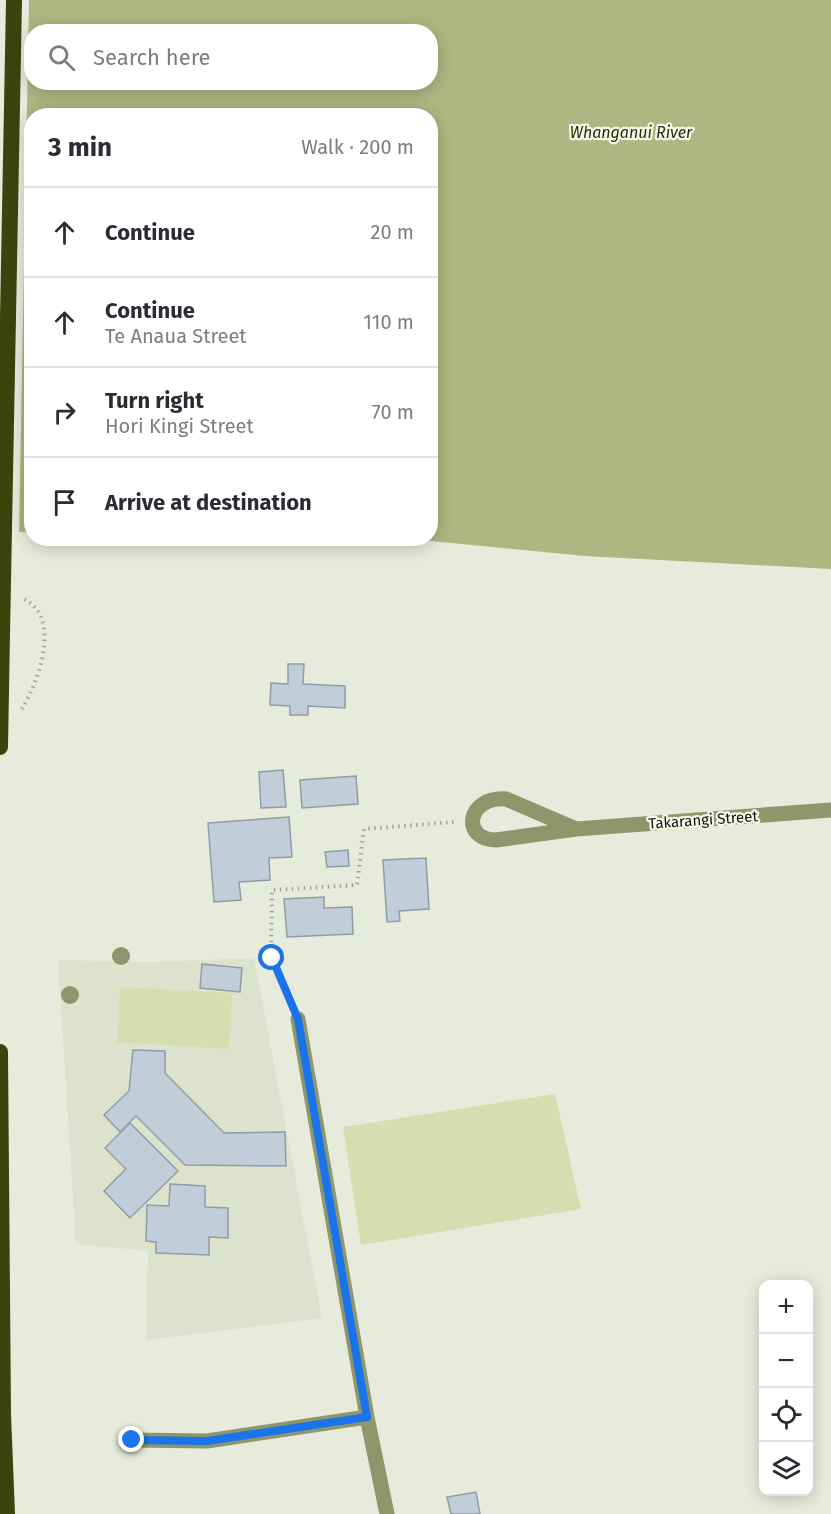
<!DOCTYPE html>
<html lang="en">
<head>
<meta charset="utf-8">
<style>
  :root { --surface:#fff; --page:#f2f2f3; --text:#2b2b33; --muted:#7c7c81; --line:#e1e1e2 }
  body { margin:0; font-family:"Fira Sans",sans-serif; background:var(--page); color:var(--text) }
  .controls { position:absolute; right:18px; bottom:18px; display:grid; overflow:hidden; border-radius:12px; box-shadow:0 3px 15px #0003 }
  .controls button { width:54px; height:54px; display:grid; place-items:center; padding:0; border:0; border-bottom:2px solid var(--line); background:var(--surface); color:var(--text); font:30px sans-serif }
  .stop { position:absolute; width:18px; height:18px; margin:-14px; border:4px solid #1a73e8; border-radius:50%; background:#fff }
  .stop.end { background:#1a73e8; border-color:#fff; box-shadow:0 2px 6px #0008 }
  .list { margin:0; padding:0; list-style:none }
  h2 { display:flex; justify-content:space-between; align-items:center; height:78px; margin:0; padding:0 24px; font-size:26px }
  h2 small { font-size:20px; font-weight:400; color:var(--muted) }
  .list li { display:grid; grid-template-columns:39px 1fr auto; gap:18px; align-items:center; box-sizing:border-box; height:90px; padding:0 24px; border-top:2px solid var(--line) }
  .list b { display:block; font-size:22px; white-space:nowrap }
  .list p { margin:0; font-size:20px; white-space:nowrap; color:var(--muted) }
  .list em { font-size:20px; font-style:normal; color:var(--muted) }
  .icon { flex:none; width:33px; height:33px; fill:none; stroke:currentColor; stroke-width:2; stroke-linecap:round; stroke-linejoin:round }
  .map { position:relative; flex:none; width:831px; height:1514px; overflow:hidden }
  .search { position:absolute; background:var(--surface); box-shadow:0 3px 15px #0003; left:24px; top:24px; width:414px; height:66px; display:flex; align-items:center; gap:15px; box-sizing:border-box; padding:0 21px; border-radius:24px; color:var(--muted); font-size:22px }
  .panel { position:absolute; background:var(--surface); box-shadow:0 3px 15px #0003; left:24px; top:108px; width:414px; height:438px; border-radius:24px }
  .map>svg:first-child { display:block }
</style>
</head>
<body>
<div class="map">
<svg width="831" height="1514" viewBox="0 0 831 1514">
  <rect width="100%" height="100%" fill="#e7ebdc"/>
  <path fill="#dde2cc" d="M254,958L322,1318L146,1340L148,1251L76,1244L58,960L150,962Z"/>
  <path fill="#d5deb1" d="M120,987L232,993L229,1049L117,1042Z
    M555,1094L581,1209L361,1245L343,1127Z"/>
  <path fill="#acb781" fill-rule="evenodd" d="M0,0H831V569L585,556L411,539L430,538V116H32L31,533L0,529ZM32,32H430V82H32Z"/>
  <path fill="#e7ebdc" d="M0,0H29L19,535L0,532Z"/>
  <path fill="#c1cdd8" stroke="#909ca6" stroke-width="1.5" d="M288,664H304L303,684L345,686V708L308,706V715H290V706L270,705L271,683L288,684Z
    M283,770L286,807L261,808L259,772Z
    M356,776L358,804L302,808L300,780Z
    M289,817L292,857L269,858L270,880L239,882L241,900L214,902L208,823Z
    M348,850L349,866L327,867L325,852Z
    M426,858L429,909L399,911L400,921L387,922L383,860Z
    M324,897V908L352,907L353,934L287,937L284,899Z
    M202,964L242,968L240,992L200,988Z
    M133,1050L165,1051V1073L224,1133L285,1132L286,1166L185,1165L136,1116L120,1132L104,1115L129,1091Z
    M130,1123L178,1171L130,1218L104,1191L126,1169L105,1148Z
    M170,1184L205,1186V1207L228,1208V1238L209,1237V1255L156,1253V1242L146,1241L147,1205L169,1206Z
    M476,1492L480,1514H451L447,1497Z"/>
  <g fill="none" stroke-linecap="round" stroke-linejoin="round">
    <path stroke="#a1a499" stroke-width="4" stroke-dasharray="1.5 4.5" stroke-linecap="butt" d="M22,709C39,680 63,616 22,598
      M291,1004L271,958L272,890L357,885L364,829L454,822"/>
    <path stroke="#8e976c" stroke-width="15" d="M576,829L506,799C466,796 461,840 496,840L576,829L831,810
      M298,1019L367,1417L387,1514
      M132,1440L207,1441L367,1417"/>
    <path stroke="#3c440e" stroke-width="16" d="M0,747L2,634
      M0,1052L3,1414L7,1514"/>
    <path stroke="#3c440e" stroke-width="16" d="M2,634L14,0"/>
  </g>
  <g fill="#8e956c">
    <circle cx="121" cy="956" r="9"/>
    <circle cx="70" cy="995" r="9"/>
  </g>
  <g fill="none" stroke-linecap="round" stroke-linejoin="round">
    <path stroke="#1a73e8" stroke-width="8" d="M132,1440L207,1441L367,1417L298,1019L272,958"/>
  </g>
  <g text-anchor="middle" stroke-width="4.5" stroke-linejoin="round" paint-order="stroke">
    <g font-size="15" fill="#10110c" stroke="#f5f8e9">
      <text transform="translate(703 820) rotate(-4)" y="5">Takarangi Street</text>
    </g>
    <g font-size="16" font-style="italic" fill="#282e03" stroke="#f5f8e9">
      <text x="631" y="138">Whanganui River</text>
    </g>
  </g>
</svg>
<div class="controls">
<button>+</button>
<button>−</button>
<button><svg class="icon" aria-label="locate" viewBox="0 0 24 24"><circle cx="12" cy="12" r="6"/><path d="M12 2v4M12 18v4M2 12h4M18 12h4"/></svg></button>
<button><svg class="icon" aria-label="layers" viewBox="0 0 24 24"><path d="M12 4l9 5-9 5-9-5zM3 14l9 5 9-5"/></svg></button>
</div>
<div class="stop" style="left:272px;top:958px"></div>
<div class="stop end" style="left:132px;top:1440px"></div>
<div class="search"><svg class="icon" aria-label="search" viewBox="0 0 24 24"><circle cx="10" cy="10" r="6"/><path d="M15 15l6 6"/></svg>Search here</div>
<section class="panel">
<h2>3 min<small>Walk · 200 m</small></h2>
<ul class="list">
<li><svg class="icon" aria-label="ahead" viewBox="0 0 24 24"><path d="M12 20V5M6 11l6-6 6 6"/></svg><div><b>Continue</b></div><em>20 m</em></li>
<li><svg class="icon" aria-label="ahead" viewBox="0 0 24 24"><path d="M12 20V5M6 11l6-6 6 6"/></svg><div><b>Continue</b><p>Te Anaua Street</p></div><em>110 m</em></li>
<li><svg class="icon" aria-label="right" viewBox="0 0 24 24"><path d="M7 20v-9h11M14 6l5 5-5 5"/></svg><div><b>Turn right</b><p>Hori Kingi Street</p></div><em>70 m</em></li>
<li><svg class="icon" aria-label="arrive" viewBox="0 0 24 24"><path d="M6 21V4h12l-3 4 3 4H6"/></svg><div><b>Arrive at destination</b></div></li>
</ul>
</section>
</div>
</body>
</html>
